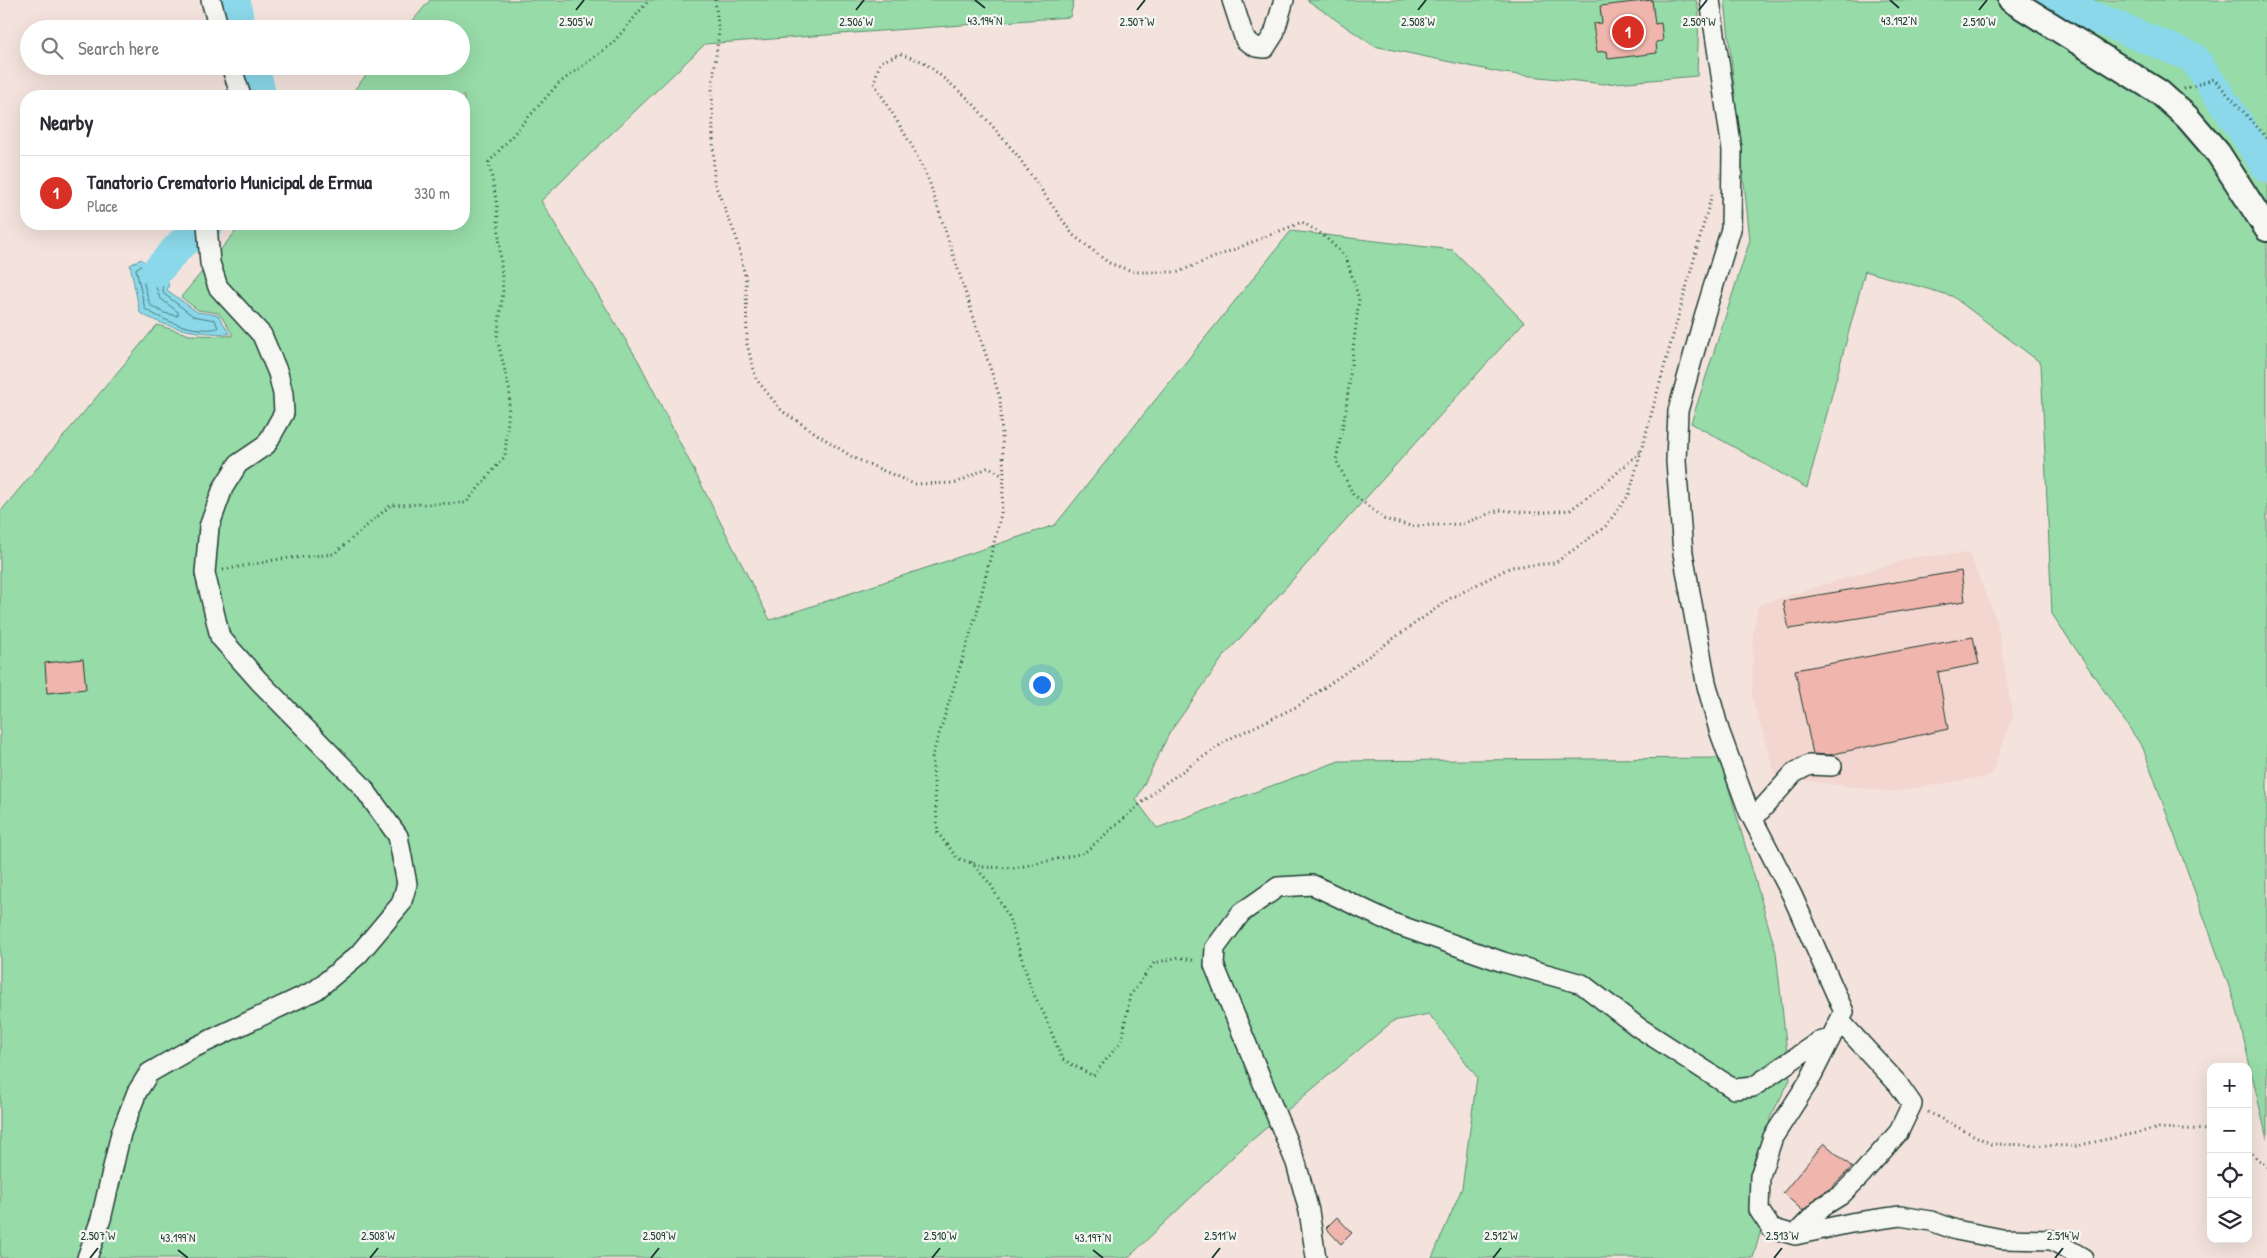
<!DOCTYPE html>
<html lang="en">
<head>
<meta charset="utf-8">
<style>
  :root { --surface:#fff; --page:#f7f7f7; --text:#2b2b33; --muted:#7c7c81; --line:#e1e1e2; --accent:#d93025 }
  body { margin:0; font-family:"Patrick Hand",sans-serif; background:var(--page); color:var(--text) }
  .controls { position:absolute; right:15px; bottom:15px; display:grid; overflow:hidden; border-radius:10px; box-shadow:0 5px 20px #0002 }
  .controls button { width:45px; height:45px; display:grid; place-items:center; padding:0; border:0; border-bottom:1px solid var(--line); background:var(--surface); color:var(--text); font:25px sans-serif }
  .you { position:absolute; left:1041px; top:684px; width:18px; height:18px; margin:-12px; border:4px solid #fff; border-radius:50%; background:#1a73e8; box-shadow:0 0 0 8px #1a73e833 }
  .badge { display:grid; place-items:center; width:32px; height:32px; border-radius:50%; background:var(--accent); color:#fff; font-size:16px; font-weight:700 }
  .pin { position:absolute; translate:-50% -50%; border:2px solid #fff; box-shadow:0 1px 5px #0006 }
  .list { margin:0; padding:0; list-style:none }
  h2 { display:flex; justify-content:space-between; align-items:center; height:65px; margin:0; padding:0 20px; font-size:21px }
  h2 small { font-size:16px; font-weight:400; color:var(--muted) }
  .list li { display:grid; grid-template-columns:32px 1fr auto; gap:15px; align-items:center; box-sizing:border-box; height:75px; padding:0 20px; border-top:1px solid var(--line) }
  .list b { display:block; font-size:19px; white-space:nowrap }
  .list p { margin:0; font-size:16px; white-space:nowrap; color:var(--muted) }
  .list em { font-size:16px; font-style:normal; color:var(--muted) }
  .icon { flex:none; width:28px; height:28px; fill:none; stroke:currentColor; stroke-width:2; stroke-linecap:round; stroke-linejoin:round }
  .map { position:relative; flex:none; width:2267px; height:1258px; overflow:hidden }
  .search { position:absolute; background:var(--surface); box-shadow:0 5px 20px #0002; left:20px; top:20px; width:450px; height:55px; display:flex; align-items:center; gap:12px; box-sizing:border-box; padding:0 18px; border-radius:28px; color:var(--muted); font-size:19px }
  .panel { position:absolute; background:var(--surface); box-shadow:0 5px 20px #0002; left:20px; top:90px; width:450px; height:140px; border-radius:20px }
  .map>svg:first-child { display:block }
</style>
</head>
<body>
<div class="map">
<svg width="2267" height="1258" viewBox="0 0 2267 1258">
  <rect width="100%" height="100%" fill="#f4e3dd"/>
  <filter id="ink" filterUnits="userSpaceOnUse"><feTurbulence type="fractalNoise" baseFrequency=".02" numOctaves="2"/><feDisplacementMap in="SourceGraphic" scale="10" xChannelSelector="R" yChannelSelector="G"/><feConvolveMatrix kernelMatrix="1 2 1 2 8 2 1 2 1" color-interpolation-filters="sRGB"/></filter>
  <g filter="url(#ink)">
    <path fill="#f3d6cf" d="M1969,553L1997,621L2013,716L1991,776L1891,792L1800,780L1777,781L1752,698L1753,634L1758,605L1914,557Z"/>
    <path fill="#97dba8" stroke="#5b8c6e" d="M430,0H1074L1070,17L705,44L541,201L639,362L770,620L1055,525L1291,231L1453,250L1524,322L1224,656L1170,732L1136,800L1157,828L1339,761L1720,758L1776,952L1790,1080L1770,1118L1761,1230L1753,1258H1432L1462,1188L1477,1077L1429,1014L1393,1021L1239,1151L1128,1258H0V512L157,325L190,335L232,336V333L219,313L198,310L181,297L242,224H464V96H349L374,66H461V29H406Z
      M1307,0H1696L1699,12L1697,76L1604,84L1503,73L1374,46Z
      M1725,0H2267V1139L2236,1006L2143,748L2052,614L2041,363L1952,296L1865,271L1807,488L1691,423L1750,240Z"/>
    <path fill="#8ad8e9" stroke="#5f9aa1" d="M141,259L169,284L167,290L197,312L218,315L230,334C195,333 171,330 140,313L130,265Z"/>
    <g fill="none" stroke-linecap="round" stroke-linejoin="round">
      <path stroke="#4a7b7c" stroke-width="1" d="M141,266L162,285L164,294L193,316L215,320L218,328C194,333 166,322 145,309L136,269Z
        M146,280L156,287L160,298L178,312V316L164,313L150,305L144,284Z"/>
      <path stroke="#8ad8e9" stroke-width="31" d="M235,0L240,29
        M2052,0L2194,58L2267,167
        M254,66L261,96
        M156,272L180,245L208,224"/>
    </g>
    <path fill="#f0b6ad" stroke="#1f3d34" d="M1652,0L1655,24L1661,23L1663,41L1656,42L1657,53L1608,59L1607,51L1597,52L1593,24L1602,23L1600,6Z
      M1961,571L1965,601L1789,629L1783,601Z
      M1973,637L1979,664L1938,672L1948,729L1829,755L1813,754L1795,670Z
      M83,659L86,689L47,693L45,663Z
      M1824,1143L1852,1167L1832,1187L1817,1197L1803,1211L1783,1193Z
      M1337,1217L1352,1233L1341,1244L1326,1228Z"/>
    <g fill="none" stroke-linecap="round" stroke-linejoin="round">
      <defs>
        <path id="minor" d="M211,0L219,29
          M1232,0L1245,40L1256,47L1265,48L1274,34L1284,0
          M1710,0L1732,150L1731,229L1704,317L1678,411L1676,461L1683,553L1706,682L1719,730L1749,812L1792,895L1844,1012L1809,1081L1773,1137L1760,1176L1759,1210L1771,1228L1795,1235L1851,1223L1900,1216L1931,1221L1956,1230L2002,1239L2052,1240L2083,1258
          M231,66L241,96
          M1753,819L1794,773L1809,765L1832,766
          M1795,1235L1823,1206L1841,1195L1860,1176L1898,1133L1912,1104L1898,1084L1840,1021
          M87,1258L101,1219L121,1133L137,1092L149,1073L189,1050L316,990L358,955L401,904L407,884L398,836L362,786L259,681L220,637L205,573L209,527L223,488L238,464L266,445L284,413L283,394L278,373L262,335L218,287L210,263L207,224
          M1316,1258L1309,1211L1296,1163L1214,965L1215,948L1241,913L1278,887L1313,885L1395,924L1503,962L1582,984L1638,1027L1734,1089L1753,1087L1818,1042L1830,1039"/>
        <path id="major" d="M2011,0L2159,92L2187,117L2218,153L2267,229"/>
      </defs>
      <use href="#minor" stroke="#1f3d34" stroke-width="22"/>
      <use href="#major" stroke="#1f3d34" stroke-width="28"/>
      <path stroke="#1f3d34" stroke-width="3" stroke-dasharray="1 4" stroke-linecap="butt" d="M715,0L719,32L712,87L714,182L737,239L746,281L747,344L756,379L782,411L852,457L914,484L956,483L989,467L1003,476
        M2263,0L2267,3
        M2184,89L2214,79L2267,138
        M1640,452L1607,482L1570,510L1536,513L1499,510L1462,524L1411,526L1384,519L1353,494L1336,460L1346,409L1359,299L1346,257L1323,235L1302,222L1178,272H1135L1109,263L1073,235L1017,155L970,100L924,62L900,54L880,62L874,83L912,146L929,181L1000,398L1004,476L1001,514L977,612L932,757L938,833L957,858L984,867L1015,868L1084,853L1161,786L1229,739L1298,706L1451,598L1511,567L1555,563L1605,527L1629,495L1712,194
        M223,570L280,559L334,554L391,505L466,503L505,456L510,392L497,338L503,292L497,205L489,162L558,84L612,44L649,0
        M971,862L991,885L1009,918L1032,991L1045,1016L1062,1059L1093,1076L1122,1040L1130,996L1154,963L1179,957L1196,961
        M1928,1112L1991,1144L2076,1146L2159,1128L2211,1130
        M2248,1150L2267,1167"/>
      <use href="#minor" stroke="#f6f6f2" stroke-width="19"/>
      <use href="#major" stroke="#f6f6f2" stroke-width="24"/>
    </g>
  </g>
  <path fill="none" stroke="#1f3d34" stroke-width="2" d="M975,0L985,8M1890,0L1899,8M576,10L584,0M856,10L864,0M1137,10L1145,0M1418,10L1426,0M1699,10L1707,0M1979,10L1987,0M178,1250L188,1258M1093,1250L1103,1258M90,1258L98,1248M370,1258L378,1248M651,1258L659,1248M932,1258L940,1248M1212,1258L1220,1248M1493,1258L1501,1248M1774,1258L1782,1248M2055,1258L2063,1248"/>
  <g font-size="12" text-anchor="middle" fill="#1f3d34" stroke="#f6f6f2" stroke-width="4.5" stroke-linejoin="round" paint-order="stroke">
    <text x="985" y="25">43.194°N</text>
    <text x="1899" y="25">43.192°N</text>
    <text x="576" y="26">2.505°W</text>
    <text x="856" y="26">2.506°W</text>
    <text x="1137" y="26">2.507°W</text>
    <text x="1418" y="26">2.508°W</text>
    <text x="1699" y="26">2.509°W</text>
    <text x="1979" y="26">2.510°W</text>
    <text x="98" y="1240">2.507°W</text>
    <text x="378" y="1240">2.508°W</text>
    <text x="659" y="1240">2.509°W</text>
    <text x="940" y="1240">2.510°W</text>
    <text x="1220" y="1240">2.511°W</text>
    <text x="1501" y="1240">2.512°W</text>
    <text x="1782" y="1240">2.513°W</text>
    <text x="2063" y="1240">2.514°W</text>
    <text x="178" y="1242">43.199°N</text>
    <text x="1093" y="1242">43.197°N</text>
  </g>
</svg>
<div class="controls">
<button>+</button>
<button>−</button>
<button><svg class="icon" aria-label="locate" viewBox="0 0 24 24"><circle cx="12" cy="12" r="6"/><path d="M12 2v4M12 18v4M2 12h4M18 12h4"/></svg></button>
<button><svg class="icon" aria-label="layers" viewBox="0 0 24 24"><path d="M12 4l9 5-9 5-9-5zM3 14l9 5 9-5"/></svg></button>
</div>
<div class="you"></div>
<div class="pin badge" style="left:1628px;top:32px">1</div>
<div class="search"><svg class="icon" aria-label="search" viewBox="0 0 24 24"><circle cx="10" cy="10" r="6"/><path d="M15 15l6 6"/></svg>Search here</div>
<section class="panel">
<h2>Nearby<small></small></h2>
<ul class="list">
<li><span class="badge">1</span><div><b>Tanatorio Crematorio Municipal de Ermua</b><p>Place</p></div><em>330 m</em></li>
</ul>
</section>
</div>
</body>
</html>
